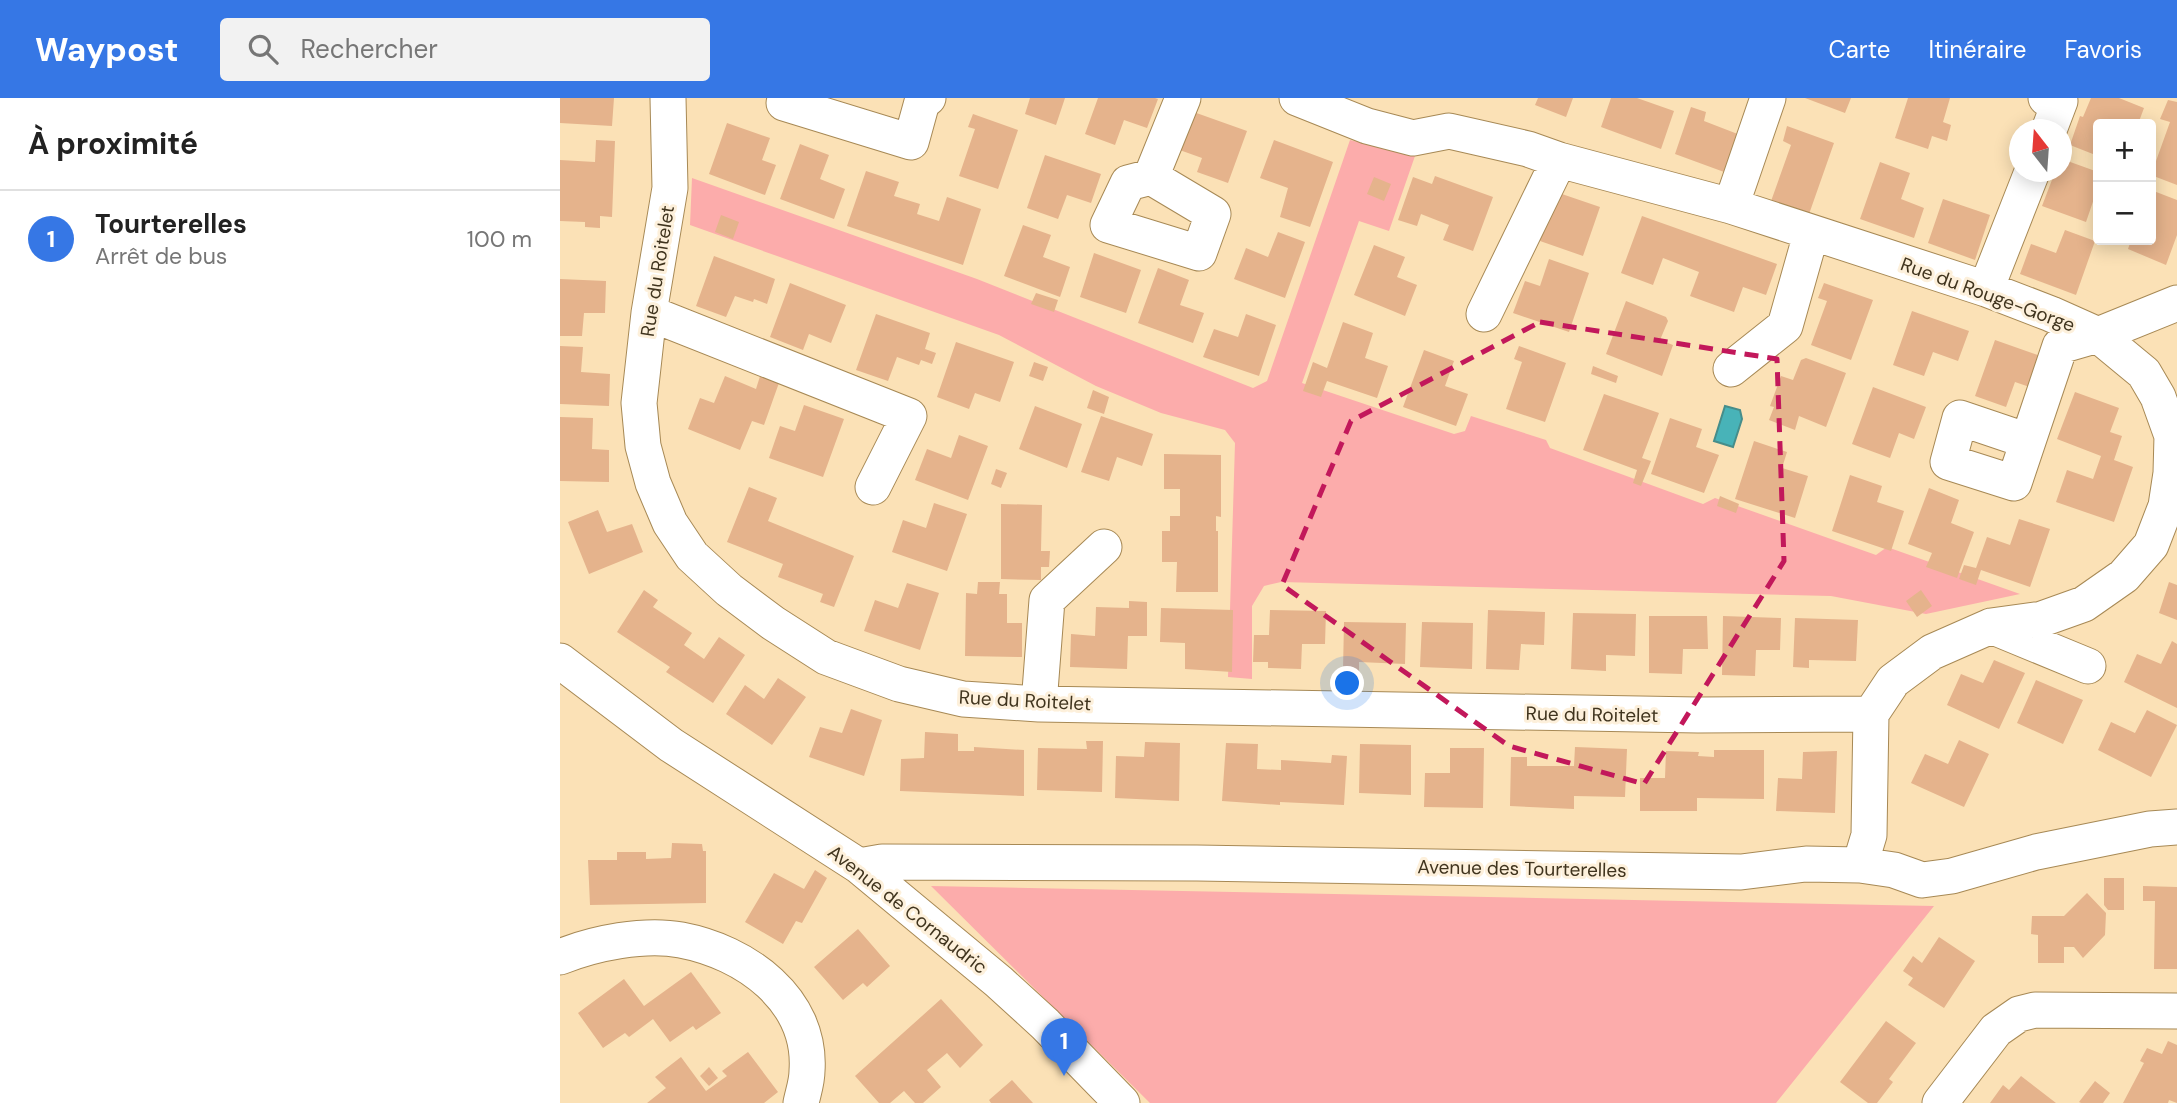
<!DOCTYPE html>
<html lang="fr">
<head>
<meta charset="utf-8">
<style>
  :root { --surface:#fff; --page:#f2f2f2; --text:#222; --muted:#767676; --line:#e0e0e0; --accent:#3677e5 }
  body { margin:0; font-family:"DM Sans",sans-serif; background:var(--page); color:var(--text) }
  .controls { position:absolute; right:21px; top:21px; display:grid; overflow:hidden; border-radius:7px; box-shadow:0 4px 18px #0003 }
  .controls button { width:63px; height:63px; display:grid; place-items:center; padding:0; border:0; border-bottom:2px solid var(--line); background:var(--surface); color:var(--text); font:35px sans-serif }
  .compass { position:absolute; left:1449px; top:21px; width:63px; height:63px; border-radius:50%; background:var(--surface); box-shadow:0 4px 18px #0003; rotate:343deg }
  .you { position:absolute; left:788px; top:586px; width:24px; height:24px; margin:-18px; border:5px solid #fff; border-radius:50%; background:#1a73e8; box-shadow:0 0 0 10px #1a73e833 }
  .badge { display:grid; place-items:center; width:46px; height:46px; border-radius:50%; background:var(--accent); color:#fff; font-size:23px; font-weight:700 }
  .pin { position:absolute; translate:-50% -58px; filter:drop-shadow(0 2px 4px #0008) }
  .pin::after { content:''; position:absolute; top:37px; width:24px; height:21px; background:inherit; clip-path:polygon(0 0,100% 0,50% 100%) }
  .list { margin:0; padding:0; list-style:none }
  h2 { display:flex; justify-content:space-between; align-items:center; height:91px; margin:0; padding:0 28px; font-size:30px }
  h2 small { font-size:23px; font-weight:400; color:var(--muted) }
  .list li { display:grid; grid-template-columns:46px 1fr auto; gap:21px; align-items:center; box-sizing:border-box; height:98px; padding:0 28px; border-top:2px solid var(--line) }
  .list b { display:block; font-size:26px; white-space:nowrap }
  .list p { margin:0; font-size:23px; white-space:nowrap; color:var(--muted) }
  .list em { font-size:23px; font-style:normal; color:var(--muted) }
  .icon { flex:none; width:38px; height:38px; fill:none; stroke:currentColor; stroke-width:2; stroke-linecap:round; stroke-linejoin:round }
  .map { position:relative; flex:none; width:1617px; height:1005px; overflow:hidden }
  header { display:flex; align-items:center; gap:42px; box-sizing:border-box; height:98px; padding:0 35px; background:var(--accent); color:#fff }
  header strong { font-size:33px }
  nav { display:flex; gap:38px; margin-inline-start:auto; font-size:24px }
  .search { width:490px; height:63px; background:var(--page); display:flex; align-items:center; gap:18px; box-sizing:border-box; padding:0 24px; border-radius:7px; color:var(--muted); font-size:26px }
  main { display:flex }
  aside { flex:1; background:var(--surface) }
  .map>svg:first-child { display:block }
</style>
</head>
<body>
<header>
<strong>Waypost</strong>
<div class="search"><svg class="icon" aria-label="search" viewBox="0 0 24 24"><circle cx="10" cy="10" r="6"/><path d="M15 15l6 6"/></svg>Rechercher</div>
<nav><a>Carte</a><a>Itinéraire</a><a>Favoris</a></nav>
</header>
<main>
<aside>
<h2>À proximité<small></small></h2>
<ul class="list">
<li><span class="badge">1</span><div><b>Tourterelles</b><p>Arrêt de bus</p></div><em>100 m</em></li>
</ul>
</aside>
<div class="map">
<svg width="1617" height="1005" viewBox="0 0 1617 1005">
  <rect width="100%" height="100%" fill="#fbe1b6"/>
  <path fill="#fcacab" d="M790,42L855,58L829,133L799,123L742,285L894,336L905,333L911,318L986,342L990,350L1143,406L1155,400L1316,457L1327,449L1460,496L1366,516L1271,498L721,484L704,488L692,508V581L668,579L675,345L665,332L601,315L536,288L439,237L130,127L132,80L417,181L693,290L707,283Z
    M371,788L1374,808L1216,1005H590Z"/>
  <path fill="#48b3b8" stroke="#468d8a" stroke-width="2" d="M1165,308L1180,312L1182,321L1173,349L1154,343Z"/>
  <path fill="#e5b38c" d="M0,0H54L52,28L0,25Z
    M470,0H505L496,27L465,16Z
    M538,0H595L598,1L587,30L564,22L555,47L525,36Z
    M978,0H1013L1006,19L975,7Z
    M1051,0H1077L1114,13L1101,51L1041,29Z
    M1245,0H1291L1285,15Z
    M1348,0H1390L1383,24L1391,27L1387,43L1372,38L1368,51L1335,40Z
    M1531,0H1559L1584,10L1578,26H1538V58L1510,47L1520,18L1523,19Z
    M1608,2L1617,4V87L1591,77L1610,24L1600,21Z
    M1131,9L1146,14L1144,23L1188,40L1175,78L1115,56Z
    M628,12L687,33L668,85L637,74L642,60L614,50Z
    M413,16L458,32L438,91L399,78L415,31L408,29Z
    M167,25L210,40L202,62L216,67L205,97L149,76Z
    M1227,28L1274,45L1248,119L1210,106L1231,47L1223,43Z
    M36,42L55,43L52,119L40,118V130L25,129V124L0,123V62L35,64Z
    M714,42L773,64L750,129L720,119L728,90L700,80Z
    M240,46L269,57L260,81L285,91L274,121L220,101Z
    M485,57L541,76L531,105L507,97L498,121L467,110Z
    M1502,61L1538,74V89L1526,124L1482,108L1495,74H1502Z
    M1320,64L1350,75L1341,101L1364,110L1354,140L1300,121Z
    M306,73L339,84L334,98L360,106L357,116L379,123L387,99L421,111L403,167L287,128Z
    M875,78L933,99L913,153L883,142L889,127L861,116L857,128L838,122L853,79L872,86Z
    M814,79L831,86L824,103L807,96Z
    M1591,92L1617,102V137L1606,167L1568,151L1571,142H1591Z
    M996,94L1040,109L1023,158L980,143Z
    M1383,101L1430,117L1415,162L1368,145Z
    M161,117L179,124L173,141L155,134Z
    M1082,118L1217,166L1206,197L1183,189L1174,214L1130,198L1139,174L1103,160L1093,187L1061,175Z
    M463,127L491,137L483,159L510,169L500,199L444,178Z
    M1505,132L1535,143L1516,197L1460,176L1471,146L1496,155Z
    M718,134L745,144L725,200L674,181L686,150L708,159Z
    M814,147L845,159L837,179L857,187L845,218L794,197Z
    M534,155L581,172L566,215L520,199Z
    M154,158L215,181L207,206L194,201L193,204L175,198L166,219L136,208Z
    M989,161L1029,175L1009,234L953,215L965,183L980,188Z
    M598,170L629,182L620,207L644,215L633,245L578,225Z
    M0,181L46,183L45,215H24L22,238H0Z
    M230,185L286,207L271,245L249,236L243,252L210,239Z
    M1264,185L1313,202L1291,262L1251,247L1267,203L1258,200Z
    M476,195L498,202L494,214L471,206Z
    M1066,203L1106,219L1108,223L1100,242L1113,247L1102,278L1046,256Z
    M1352,213L1409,233L1398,263L1373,254L1364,278L1333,267Z
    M316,216L370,235L365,251L376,255L372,266L361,262L359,267L337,259L328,283L296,272Z
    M686,216L716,227L699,278L643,259L654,231L678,239Z
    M783,224L813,235L805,260L828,268L817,300L767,283L761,299L743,293L753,264L767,270Z
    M1435,242L1489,261L1478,292L1455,284L1446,309L1415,298Z
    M396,244L454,264L440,304L415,295L409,311L377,299Z
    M0,248L23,249L21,274L50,276L49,308L0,306Z
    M959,248L1006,265L985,324L946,311L962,264L954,261Z
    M864,252L894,263L885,288L908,296L896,328L843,309Z
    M1246,260L1286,275L1266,329L1239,318L1235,332L1209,322L1214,309L1210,308L1221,278L1233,282L1241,262Z
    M474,264L488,269L483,283L469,278Z
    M1033,268L1058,278L1056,285L1031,276Z
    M201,275L220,282L204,327L192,323L180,352L128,331L140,300L154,305L165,278L196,291Z
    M1313,289L1366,309L1354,341L1339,335L1330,360L1292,346Z
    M533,292L549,299L544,316L527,310Z
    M1515,294L1559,310L1550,334L1562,338L1554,362L1573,369L1554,424L1496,404L1507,372L1533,381L1541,358L1497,341Z
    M1044,296L1099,315L1082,360L1091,363L1081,388L1073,385L1077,372L1023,352Z
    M244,307L284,321L263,379L209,360L220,328L235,333Z
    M475,308L522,326L507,370L459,351Z
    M541,318L593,336L582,368L557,359L549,383L521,374Z
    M0,319L33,320L32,351L49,352V384L0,383Z
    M1110,320L1142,331L1136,349L1159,357L1144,395L1091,376Z
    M399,337L428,348L408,402L355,382L367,351L391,360Z
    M1194,343L1227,354L1222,370L1248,378L1235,420L1175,401Z
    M604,356L661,357V419L656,418V433H658V494H616L617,464H602V433H610V418H620V391H604Z
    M436,371L447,375L441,390L431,386Z
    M1290,377L1322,388L1317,404L1344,413L1331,453L1272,433Z
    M189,389L217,400L208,423L294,458L274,509L260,504L263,496L218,479L223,466L167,444Z
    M1369,390L1399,402L1391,425L1414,434L1397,480L1366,469L1372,455L1348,446Z
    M1160,398L1179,406L1176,415L1157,408Z
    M374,405L407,416L387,473L332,454L343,422L366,430Z
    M441,406L482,407L481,453H490L489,469H481V482L441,481Z
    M38,412L47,434L72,426L83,454L29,476L8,424Z
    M1459,421L1490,431L1470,489L1421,472L1416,487L1399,481L1404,467L1416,470L1427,439L1450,447Z
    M418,484H440L439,496H447V525H462V559L405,558L406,495L417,496Z
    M1609,484L1617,487V522L1599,515Z
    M347,485L379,495L360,552L304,533L315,502L338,510Z
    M84,492L98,502L93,509L132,535L124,547L144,561L159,539L185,557L153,605L106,574L110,569L57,534Z
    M1361,492L1372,508L1357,519L1346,503Z
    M569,503L587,504V538H568L567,571L510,569L511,536L535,538L536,509L569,510Z
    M601,510L673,512L672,574L625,571V545L600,544Z
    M710,512L766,513L765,546H742L741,571L708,570V564H693L694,537H709Z
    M928,512L985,514L984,547L961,546L959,572L926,571Z
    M1013,515L1076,516L1075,558L1046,557V573L1011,571Z
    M1089,518H1147L1148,551H1123L1122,576L1089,575Z
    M1163,518L1221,520L1220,552H1196L1195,578L1162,577Z
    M1235,520L1298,522L1296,563L1249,562V570L1233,569Z
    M784,524L846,525L845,566L799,564V573L783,572Z
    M862,524L913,525L912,571L860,569Z
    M1612,543L1617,546V610L1564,584L1577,556L1601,566Z
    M1434,562L1465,575L1439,631L1387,607L1401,576L1423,585Z
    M218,580L246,599L212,647L166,616L185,587L204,601Z
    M1476,582L1523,602L1503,646L1457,625Z
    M291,611L322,622L304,678L249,659L260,629L282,635Z
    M1587,612L1617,627L1591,679L1538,652L1551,624L1575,635Z
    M365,634L398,636V653H414V649L464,652V698L340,693L341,661L364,660Z
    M1399,642L1429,656L1404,709L1351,685L1365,656L1388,666Z
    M526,643H543L542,694L477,692L478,650L527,651Z
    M585,644L620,645L619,703L555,700L556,658L584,659Z
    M666,645L698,646L697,671L721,672V662L771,665L772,657L787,658L784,707L720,704V707L662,703Z
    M800,646L851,647V697L799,695Z
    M1015,649L1067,651L1065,699L1014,698V711L950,708L951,659H967V668H1014Z
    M890,650H924L923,710L864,709L865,675H890Z
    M1154,652H1204V701L1137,700V713H1080V680H1105L1106,653L1139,654L1138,658L1154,659Z
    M1277,653L1275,715L1216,713L1218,680L1242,681L1243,654Z
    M112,745L142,746L143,753H146V805L30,807L28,762H57V754H86V761L111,760Z
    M255,772L267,780L242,825L236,823L223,846L185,824L214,775L244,791Z
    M1544,780H1564V812H1548L1544,807Z
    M1583,788L1617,789V871H1594L1595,803H1583Z
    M1527,795L1546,815L1545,837L1523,860L1514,849H1504V865H1478V837L1471,836L1472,818H1504Z
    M298,831L330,868L307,889L303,885L283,902L254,869Z
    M1379,839L1415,863L1384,910L1348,887L1353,880L1343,873L1353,858L1362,865Z
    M131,874L161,915L136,932L133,928L110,944L93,921L69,939L65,935L43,950L18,915L64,881L84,908Z
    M381,901L423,947L400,970L387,955L367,972L381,989L363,1005H355L344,993L330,1005H319L295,978Z
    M1326,923L1356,945L1329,981L1333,984L1317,1005H1308L1280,984Z
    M1608,943L1617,947V1005L1609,1002L1608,1005H1563L1584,965L1580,963L1587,950L1602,956Z
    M188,954L218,994L204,1005H87L106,990L95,979L121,959L146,993L167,978L162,973Z
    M149,969L158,980L149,988L140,978Z
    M1461,978L1496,1005H1430L1443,987L1449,992Z
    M452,982L473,1005H431L429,1002Z
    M1535,983L1550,995L1543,1005H1521L1519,1004Z"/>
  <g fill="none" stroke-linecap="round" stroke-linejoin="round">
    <defs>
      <path id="minor" d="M108,0L110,90L89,215L79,305L83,348L93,385L110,425L132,458L169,492L213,525L266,559L339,586L403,601L479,606L1138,617L1311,616
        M226,0L224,5L351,44L362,4L368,0
        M737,0L807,28L853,40L889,33L968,51L999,62L1171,108L1426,191L1491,216L1538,237L1584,275L1598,299L1612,338L1611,375L1606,408L1591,447L1564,478L1524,506L1482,521L1431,528L1372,554L1333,583L1311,616L1309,737L1300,767
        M1486,0L1500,3L1489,32
        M591,79L653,116L639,155L548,127L568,85Z
        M591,79L623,0
        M1171,108L1208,0
        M1426,191L1472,74
        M89,215L349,318L313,389
        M924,216L999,62
        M1171,271L1225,228L1251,136
        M1468,343L1400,320L1388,364L1454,385L1500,248L1538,237L1617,205
        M1431,528L1528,568
        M0,563L111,647L299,768L439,884L485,926L562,1005
        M479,606L487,502L544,449
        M299,768L322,764L637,765L1181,774L1246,766L1300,767L1334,772L1362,782L1392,778L1476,754L1590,731L1617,729
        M0,859C34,845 85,835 121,842C185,854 252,901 247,973C247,984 243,995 241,1005
        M1380,1005L1436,932L1459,916L1475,912L1617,913"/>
    </defs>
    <use href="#minor" stroke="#a78955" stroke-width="37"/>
    <use href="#minor" stroke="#fff" stroke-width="35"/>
  </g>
  <path fill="none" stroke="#c2185b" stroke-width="5" stroke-dasharray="14 9" stroke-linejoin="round" d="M980,224L1217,261L1224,463L1084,686L949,648L722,487L791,323Z"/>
  <g text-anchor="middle" stroke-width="6" stroke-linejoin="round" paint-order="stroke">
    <g font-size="19" fill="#40341e" stroke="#fdf0db">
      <text transform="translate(97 173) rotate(-81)" y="7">Rue du Roitelet</text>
      <text transform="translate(1428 196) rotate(20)" y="7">Rue du Rouge-Gorge</text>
      <text transform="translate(465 602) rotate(3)" y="7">Rue du Roitelet</text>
      <text transform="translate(1032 616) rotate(1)" y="7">Rue du Roitelet</text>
      <text transform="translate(962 770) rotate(1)" y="7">Avenue des Tourterelles</text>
      <text transform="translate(348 811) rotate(38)" y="7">Avenue de Cornaudric</text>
    </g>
  </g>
</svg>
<div class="controls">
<button>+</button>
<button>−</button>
</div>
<svg class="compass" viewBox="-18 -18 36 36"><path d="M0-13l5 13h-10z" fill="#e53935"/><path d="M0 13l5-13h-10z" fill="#767676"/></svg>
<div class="you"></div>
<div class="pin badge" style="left:504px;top:978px">1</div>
</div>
</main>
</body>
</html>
